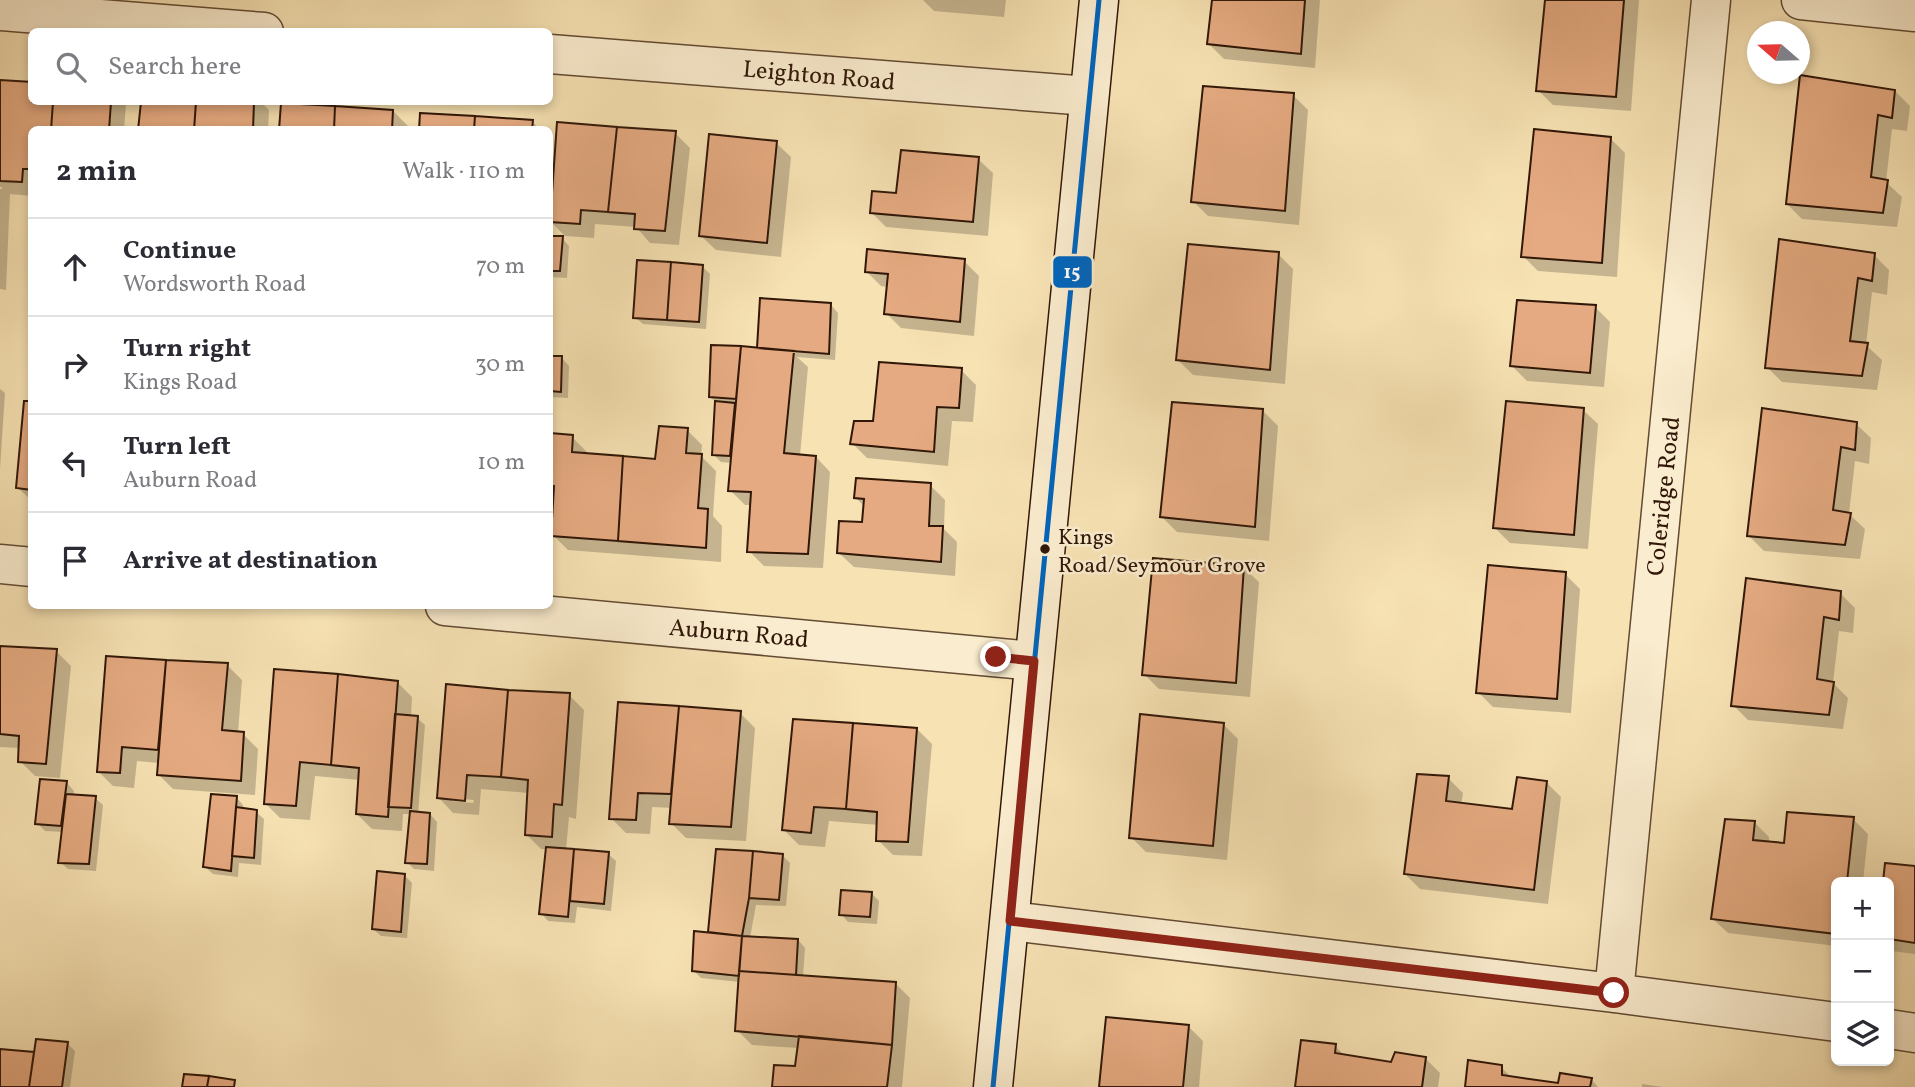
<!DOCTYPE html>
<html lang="en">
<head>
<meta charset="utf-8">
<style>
  :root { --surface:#fff; --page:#f2f2f3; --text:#2b2b33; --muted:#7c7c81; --line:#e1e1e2 }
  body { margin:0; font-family:Vollkorn,serif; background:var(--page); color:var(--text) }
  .controls { position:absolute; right:21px; bottom:21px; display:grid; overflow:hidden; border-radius:10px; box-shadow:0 4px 10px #0003 }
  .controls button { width:63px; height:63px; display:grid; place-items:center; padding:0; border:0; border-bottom:2px solid var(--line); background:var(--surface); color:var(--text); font:35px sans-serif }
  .compass { position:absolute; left:1747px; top:21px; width:63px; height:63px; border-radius:50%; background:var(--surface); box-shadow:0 4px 10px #0003; rotate:290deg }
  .stop { position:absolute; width:21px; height:21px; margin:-16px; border:5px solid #8f2418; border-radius:50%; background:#fff }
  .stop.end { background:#8f2418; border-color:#fff; box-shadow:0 2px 7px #0008 }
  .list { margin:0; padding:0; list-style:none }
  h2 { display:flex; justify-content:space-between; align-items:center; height:91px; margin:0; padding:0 28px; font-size:30px }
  h2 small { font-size:23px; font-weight:400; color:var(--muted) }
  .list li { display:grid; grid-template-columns:46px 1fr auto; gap:21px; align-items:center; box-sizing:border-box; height:98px; padding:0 28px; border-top:2px solid var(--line) }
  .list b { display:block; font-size:26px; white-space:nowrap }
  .list p { margin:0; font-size:23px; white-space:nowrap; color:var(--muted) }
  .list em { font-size:23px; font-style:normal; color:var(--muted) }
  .icon { flex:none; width:38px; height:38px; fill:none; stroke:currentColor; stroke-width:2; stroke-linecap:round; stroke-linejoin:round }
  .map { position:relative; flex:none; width:1915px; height:1087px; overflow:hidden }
  .search { position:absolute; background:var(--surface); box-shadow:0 4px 10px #0003; left:28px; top:28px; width:525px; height:77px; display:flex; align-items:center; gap:18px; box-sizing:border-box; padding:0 24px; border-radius:10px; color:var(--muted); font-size:26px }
  .panel { position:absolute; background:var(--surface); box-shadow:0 4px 10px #0003; left:28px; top:126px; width:525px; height:483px; border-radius:10px }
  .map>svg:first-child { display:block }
</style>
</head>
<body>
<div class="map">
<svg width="1915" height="1087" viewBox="0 0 1915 1087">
  <rect width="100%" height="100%" fill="#f7e2b3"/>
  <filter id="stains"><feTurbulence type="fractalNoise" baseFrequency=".00286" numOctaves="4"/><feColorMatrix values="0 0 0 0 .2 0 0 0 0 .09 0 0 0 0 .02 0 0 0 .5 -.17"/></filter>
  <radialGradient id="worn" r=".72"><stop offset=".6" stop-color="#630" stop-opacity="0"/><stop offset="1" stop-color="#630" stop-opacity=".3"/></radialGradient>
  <path fill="#0003" fill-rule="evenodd" d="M923,0H1006L1004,17L934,11Z
    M1213,0H1320L1315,68L1224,59L1209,44Z
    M1547,0H1639L1631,111L1553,105L1538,90Z
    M1895,91L1910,106L1907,131L1892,129L1886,182L1902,197L1897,227L1802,219L1787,204Z
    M1293,95L1308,110L1299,225L1208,216L1193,201Z
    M0,98L32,102H123L126,104L124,130H32V196L10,194L6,290L0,289V189H3L0,186Z
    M143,102H261L269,110L268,130H140Z
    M393,111L408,126L407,130H281Z
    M532,121L540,130H421Z
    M675,133L690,148L679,245L650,243L636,227L595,224L594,238L565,236L550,221Z
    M1610,138L1625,153L1617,277L1538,271L1523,256Z
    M776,143L791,157L781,257L716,250L701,236Z
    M978,159L993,173L988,236L886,227L871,212L898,195Z
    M550,238H562L569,246L567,278L550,277Z
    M1278,254L1293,269L1285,384L1193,375L1178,360Z
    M1874,255L1889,270L1887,295L1872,292L1866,345L1882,360L1877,390L1782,382L1767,367Z
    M964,261L979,276L974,336L901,328L886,313L888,287L881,286L866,271Z
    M702,266L710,274L706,329L643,324L635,317Z
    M831,305L838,313L835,360L797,357L808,367L800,456L816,457L830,472L823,568L764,566L749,551L752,505H745L730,490L732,463L721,462L714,455L717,403L710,397L740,348L758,349Z
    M1595,307L1610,322L1604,387L1527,381L1512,366Z
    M550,357L562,358L569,366L568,398L550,397Z
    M961,370L976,385L973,422L952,421L948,466L867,458L852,443L875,423Z
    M0,389L5,393L0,469Z
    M32,403V501L18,488Z
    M1583,410L1598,424L1588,549L1510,543L1495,528Z
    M1263,411L1278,426L1269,541L1177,532L1162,517Z
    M1856,424L1871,438L1869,464L1855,461L1849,514L1865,529L1860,559L1764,551L1749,536Z
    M687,430L702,445L701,456L716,471L713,516L722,526L721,562L568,550L553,535L555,496L550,490V435L572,437L587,452V455L657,460Z
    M930,485L945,500L944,529L957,542L955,576L854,567L839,553L864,523L865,507L856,498Z
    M1244,568L1259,582L1250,697L1159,689L1144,674Z
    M1565,574L1580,589L1571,713L1493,707L1478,692Z
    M1840,593L1855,608L1853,633L1839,631L1833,683L1848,698L1843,729L1748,720L1733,705Z
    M0,647L56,651L71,666L60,778L35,776L20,761V748L0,747V751Z
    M108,658L227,665L242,680L238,733L243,734L258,749L255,795L173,789L158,774L159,763L137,761L134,788L113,786L98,771Z
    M276,671L397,682L412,697L411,717L417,718L425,725L418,814H430L437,822L434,871L414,869L407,862L412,814H403L402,831L372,829L357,814L360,780L315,776L310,820L280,818L265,803Z
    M448,686L569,695L584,710L576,819L569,817L566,850L608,854L616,861L611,911L577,907L575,923L548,921L541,913L547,849H541L526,834L529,793L481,789L479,815L453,813L439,798ZM452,798L474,800L473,803L452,801Z
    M620,704L740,713L755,728L746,841L686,838L671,823L672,808L652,807L650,834L626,833L611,818Z
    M1223,724L1238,739L1227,860L1146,852L1131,837Z
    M917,729L932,744L922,856L893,855L878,840L879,825L829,821L825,847L799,845L784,830Z
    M1448,778L1463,793L1461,805L1514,810L1546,782L1561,797L1548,904L1420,889L1405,874Z
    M67,783L74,791L73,797L95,798L103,805L96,871L68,869L60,862L63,832L45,831L37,823Z
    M236,797L243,805V810L256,812L264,819L261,865L239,863L238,877L213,874L205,867Z
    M1853,819L1868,834L1863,882H1836V946L1728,933L1713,919L1754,822L1769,837V843L1786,845Z
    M717,851L782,855L790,863L786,906L756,905L750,938L798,940L805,948L803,977L895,983L910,998L902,1087H774L797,1067L799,1048L752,1045L737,1030L740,982L701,978L693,970L709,934Z
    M1887,865L1915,868V954L1892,951L1889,948V882H1884Z
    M404,875L412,883L407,938L381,936L373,929Z
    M871,893L879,901L877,924L848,922L841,914Z
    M1188,1026L1203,1041L1199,1087H1101Z
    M68,1044L75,1051L70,1087H0V1051L35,1054Z
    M1335,1046L1346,1057L1392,1064L1425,1058L1440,1073L1438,1087H1297Z
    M1501,1067L1512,1078L1559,1085L1591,1079L1598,1087H1466Z
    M1642,1084L1663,1087H1642Z"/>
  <path fill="#e5aa81" stroke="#311708" stroke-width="2" d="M1212,0H1305L1301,54L1207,44Z
    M1545,0H1624L1616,97L1536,91Z
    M1800,75L1895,90L1892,118L1878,115L1871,177L1888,180L1883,213L1786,204Z
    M0,80L32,82V102H53L51,130H32V169H23L22,182L0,181Z
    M1203,86L1294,93L1285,211L1191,202Z
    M53,102H111L109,130H51Z
    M141,102H196L194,130H138Z
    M196,102H254L253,130H194Z
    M281,103L335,106L334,130H279Z
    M335,106L393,110L392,130H334Z
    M420,113L475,116L474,130H419Z
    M475,116L533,120L532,130H474Z
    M557,122L617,127L608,212L581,210L580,224L550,222Z
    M617,127L676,131L665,231L634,229L635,214L608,212Z
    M1534,129L1611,137L1602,263L1521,257Z
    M709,134L777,141L767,243L699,236Z
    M901,150L979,157L973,222L870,213L872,191L896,193Z
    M550,236H563L560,271H550Z
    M1779,239L1875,253L1872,281L1858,278L1850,341L1868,343L1862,376L1765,368Z
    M1188,244L1279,252L1270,370L1176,360Z
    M867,249L965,259L960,322L884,314L888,274L865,272Z
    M637,260L671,262L667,320L633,318Z
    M671,262L703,265L699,322L667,320Z
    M760,298L831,303L829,354L757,348Z
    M1517,300L1596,305L1590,373L1510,366Z
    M711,345L741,346L736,399L709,397Z
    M741,346L794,351L784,453L816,456L808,554L747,552L751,492L728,491Z
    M550,356H562L561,392L550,391Z
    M879,362L962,368L959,408L937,407L934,452L850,444L854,421H873Z
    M24,401H32V490L16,488Z
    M715,401L735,403L730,456L712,455Z
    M1506,401L1584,408L1574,535L1493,528Z
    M1172,402L1263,409L1255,527L1160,517Z
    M1762,408L1857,422L1855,450L1841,447L1833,510L1851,513L1845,545L1747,536Z
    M659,426L688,428L686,453L702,454L698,508L708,509L706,548L618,541L623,456L655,459Z
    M550,433L573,435L572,452L623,456L618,541L551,536L554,486L550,485Z
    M856,478L931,483L929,526H943L941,562L837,553L839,521L862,522L864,499L854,498Z
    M1153,558L1244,566L1236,683L1142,675Z
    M1488,565L1566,572L1557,699L1476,693Z
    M1746,578L1841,591L1839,620L1824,617L1817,679L1834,682L1829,715L1731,706Z
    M0,646L57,649L46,764L18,762L19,736L0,734Z
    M106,656L166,660L158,750L122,747L120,773L97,772Z
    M166,660L228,663L222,730L244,732L241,781L157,775Z
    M274,669L338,674L331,765L300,762L296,806L264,804Z
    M338,674L398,681L388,817L356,814L359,768L331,765Z
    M446,684L508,690L501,777L467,775L465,801L437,798Z
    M508,690L570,693L562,805L554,804L552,837L525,835L528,780L501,777Z
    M618,702L679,706L671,794L638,793L636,820L609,819Z
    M679,706L741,711L731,827L669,824Z
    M395,714L418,716L411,808L388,807Z
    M1140,714L1224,723L1213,846L1129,838Z
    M793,719L853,723L846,809L814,807L811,833L782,830Z
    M853,723L917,728L908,842L876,841L877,812L846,809Z
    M1417,774L1449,776L1446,801L1512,809L1517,777L1547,781L1534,890L1404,874Z
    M40,779L67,781L61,826L35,824Z
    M66,794L96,796L89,864L58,863Z
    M211,794L237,796L231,871L203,867Z
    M236,807L257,810L254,858L232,856Z
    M410,811L430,813L427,864L405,863Z
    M1787,812L1854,817L1847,882H1836V934L1711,919L1725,819L1755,821L1753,840L1784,843Z
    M546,847L574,849L568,917L539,914Z
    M574,849L609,852L604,904L570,901Z
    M716,849L753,851L749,898L742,936L708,932Z
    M753,851L783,854L779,900L749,898Z
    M1885,863L1915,866V943L1889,939V882H1883Z
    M377,871L405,874L401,932L372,929Z
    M841,890L872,892L870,917L839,915Z
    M694,931L742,936L739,976L692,971Z
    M742,936L798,939L796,975L739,971Z
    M739,971L896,982L892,1045L735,1031Z
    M1106,1017L1189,1025L1183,1087H1099Z
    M799,1036L892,1045L887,1087H772L774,1065L795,1066Z
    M36,1039L68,1042L62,1087H29Z
    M1301,1040L1336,1044L1335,1053L1391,1062L1395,1052L1426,1057L1422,1087H1295Z
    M0,1049L34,1052L29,1087H0Z
    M1468,1060L1502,1065V1075L1558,1083L1560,1073L1592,1078L1590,1087H1465Z
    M184,1074L209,1076L207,1087H182Z
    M209,1076L235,1080L234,1087H207Z"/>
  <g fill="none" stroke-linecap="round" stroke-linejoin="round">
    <defs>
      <path id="street" d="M1801,0L1915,12
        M0,11L264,32
        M550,54L1088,96
        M0,564L32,567
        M445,606L1034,661
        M1010,921L1614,993L1836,1022
        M1614,993L1711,0
        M1889,1029L1915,1033"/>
      <path id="secondary" d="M993,1087L1099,0"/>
    </defs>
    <use href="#street" stroke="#624a33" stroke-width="41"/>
    <use href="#secondary" stroke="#311708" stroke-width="41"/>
    <use href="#street" stroke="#faecce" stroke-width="38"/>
    <use href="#secondary" stroke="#faecce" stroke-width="38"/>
    <defs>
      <path id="bus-1" d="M993,1087L1099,0"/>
    </defs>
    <use href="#bus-1" stroke="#faecce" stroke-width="10"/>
    <use href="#bus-1" stroke="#0065bd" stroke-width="5"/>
  </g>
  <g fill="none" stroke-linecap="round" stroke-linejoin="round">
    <path stroke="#8f2418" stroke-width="9" d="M996,657L1034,661L1010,921L1614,993"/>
  </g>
  <circle fill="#311708" stroke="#faecce" stroke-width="2.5" cx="1045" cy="549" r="6"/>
  <g text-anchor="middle" stroke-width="5" stroke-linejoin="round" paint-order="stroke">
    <g font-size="22" fill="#311708" stroke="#faecce" text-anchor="start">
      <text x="1058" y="544">Kings<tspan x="1058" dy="28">Road/Seymour Grove</tspan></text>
    </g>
    <g font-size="24" fill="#311708" stroke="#faecce">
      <text transform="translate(819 75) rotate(5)" y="8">Leighton Road</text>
      <text transform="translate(1663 496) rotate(-84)" y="8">Coleridge Road</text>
      <text transform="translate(739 633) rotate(5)" y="8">Auburn Road</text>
    </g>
  </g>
  <rect stroke="#faecce" stroke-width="2.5" x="1052" y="255" width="41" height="34" rx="7" fill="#0065bd"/>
  <g font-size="19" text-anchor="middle" font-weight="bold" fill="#fff">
    <text x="1072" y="278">15</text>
  </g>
  <rect width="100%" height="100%" filter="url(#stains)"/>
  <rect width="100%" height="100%" fill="url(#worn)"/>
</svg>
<div class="controls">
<button>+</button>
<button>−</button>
<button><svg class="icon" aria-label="layers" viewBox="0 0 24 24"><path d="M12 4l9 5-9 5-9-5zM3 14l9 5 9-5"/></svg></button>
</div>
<svg class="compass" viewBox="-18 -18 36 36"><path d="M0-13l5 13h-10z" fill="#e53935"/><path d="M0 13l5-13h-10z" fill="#7c7c81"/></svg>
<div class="stop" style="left:1614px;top:993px"></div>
<div class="stop end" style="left:996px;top:657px"></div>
<div class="search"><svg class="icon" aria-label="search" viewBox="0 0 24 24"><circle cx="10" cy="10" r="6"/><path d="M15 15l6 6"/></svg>Search here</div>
<section class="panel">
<h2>2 min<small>Walk · 110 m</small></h2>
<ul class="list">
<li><svg class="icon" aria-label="ahead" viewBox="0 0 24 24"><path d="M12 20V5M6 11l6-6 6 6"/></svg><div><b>Continue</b><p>Wordsworth Road</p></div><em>70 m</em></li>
<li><svg class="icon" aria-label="right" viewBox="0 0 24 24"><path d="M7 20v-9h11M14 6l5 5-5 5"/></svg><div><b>Turn right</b><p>Kings Road</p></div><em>30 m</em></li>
<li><svg class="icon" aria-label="left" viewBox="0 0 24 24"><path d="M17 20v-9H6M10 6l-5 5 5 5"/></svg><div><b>Turn left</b><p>Auburn Road</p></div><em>10 m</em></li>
<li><svg class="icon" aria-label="arrive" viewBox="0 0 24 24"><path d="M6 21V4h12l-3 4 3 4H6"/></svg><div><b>Arrive at destination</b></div></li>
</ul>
</section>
</div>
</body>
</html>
